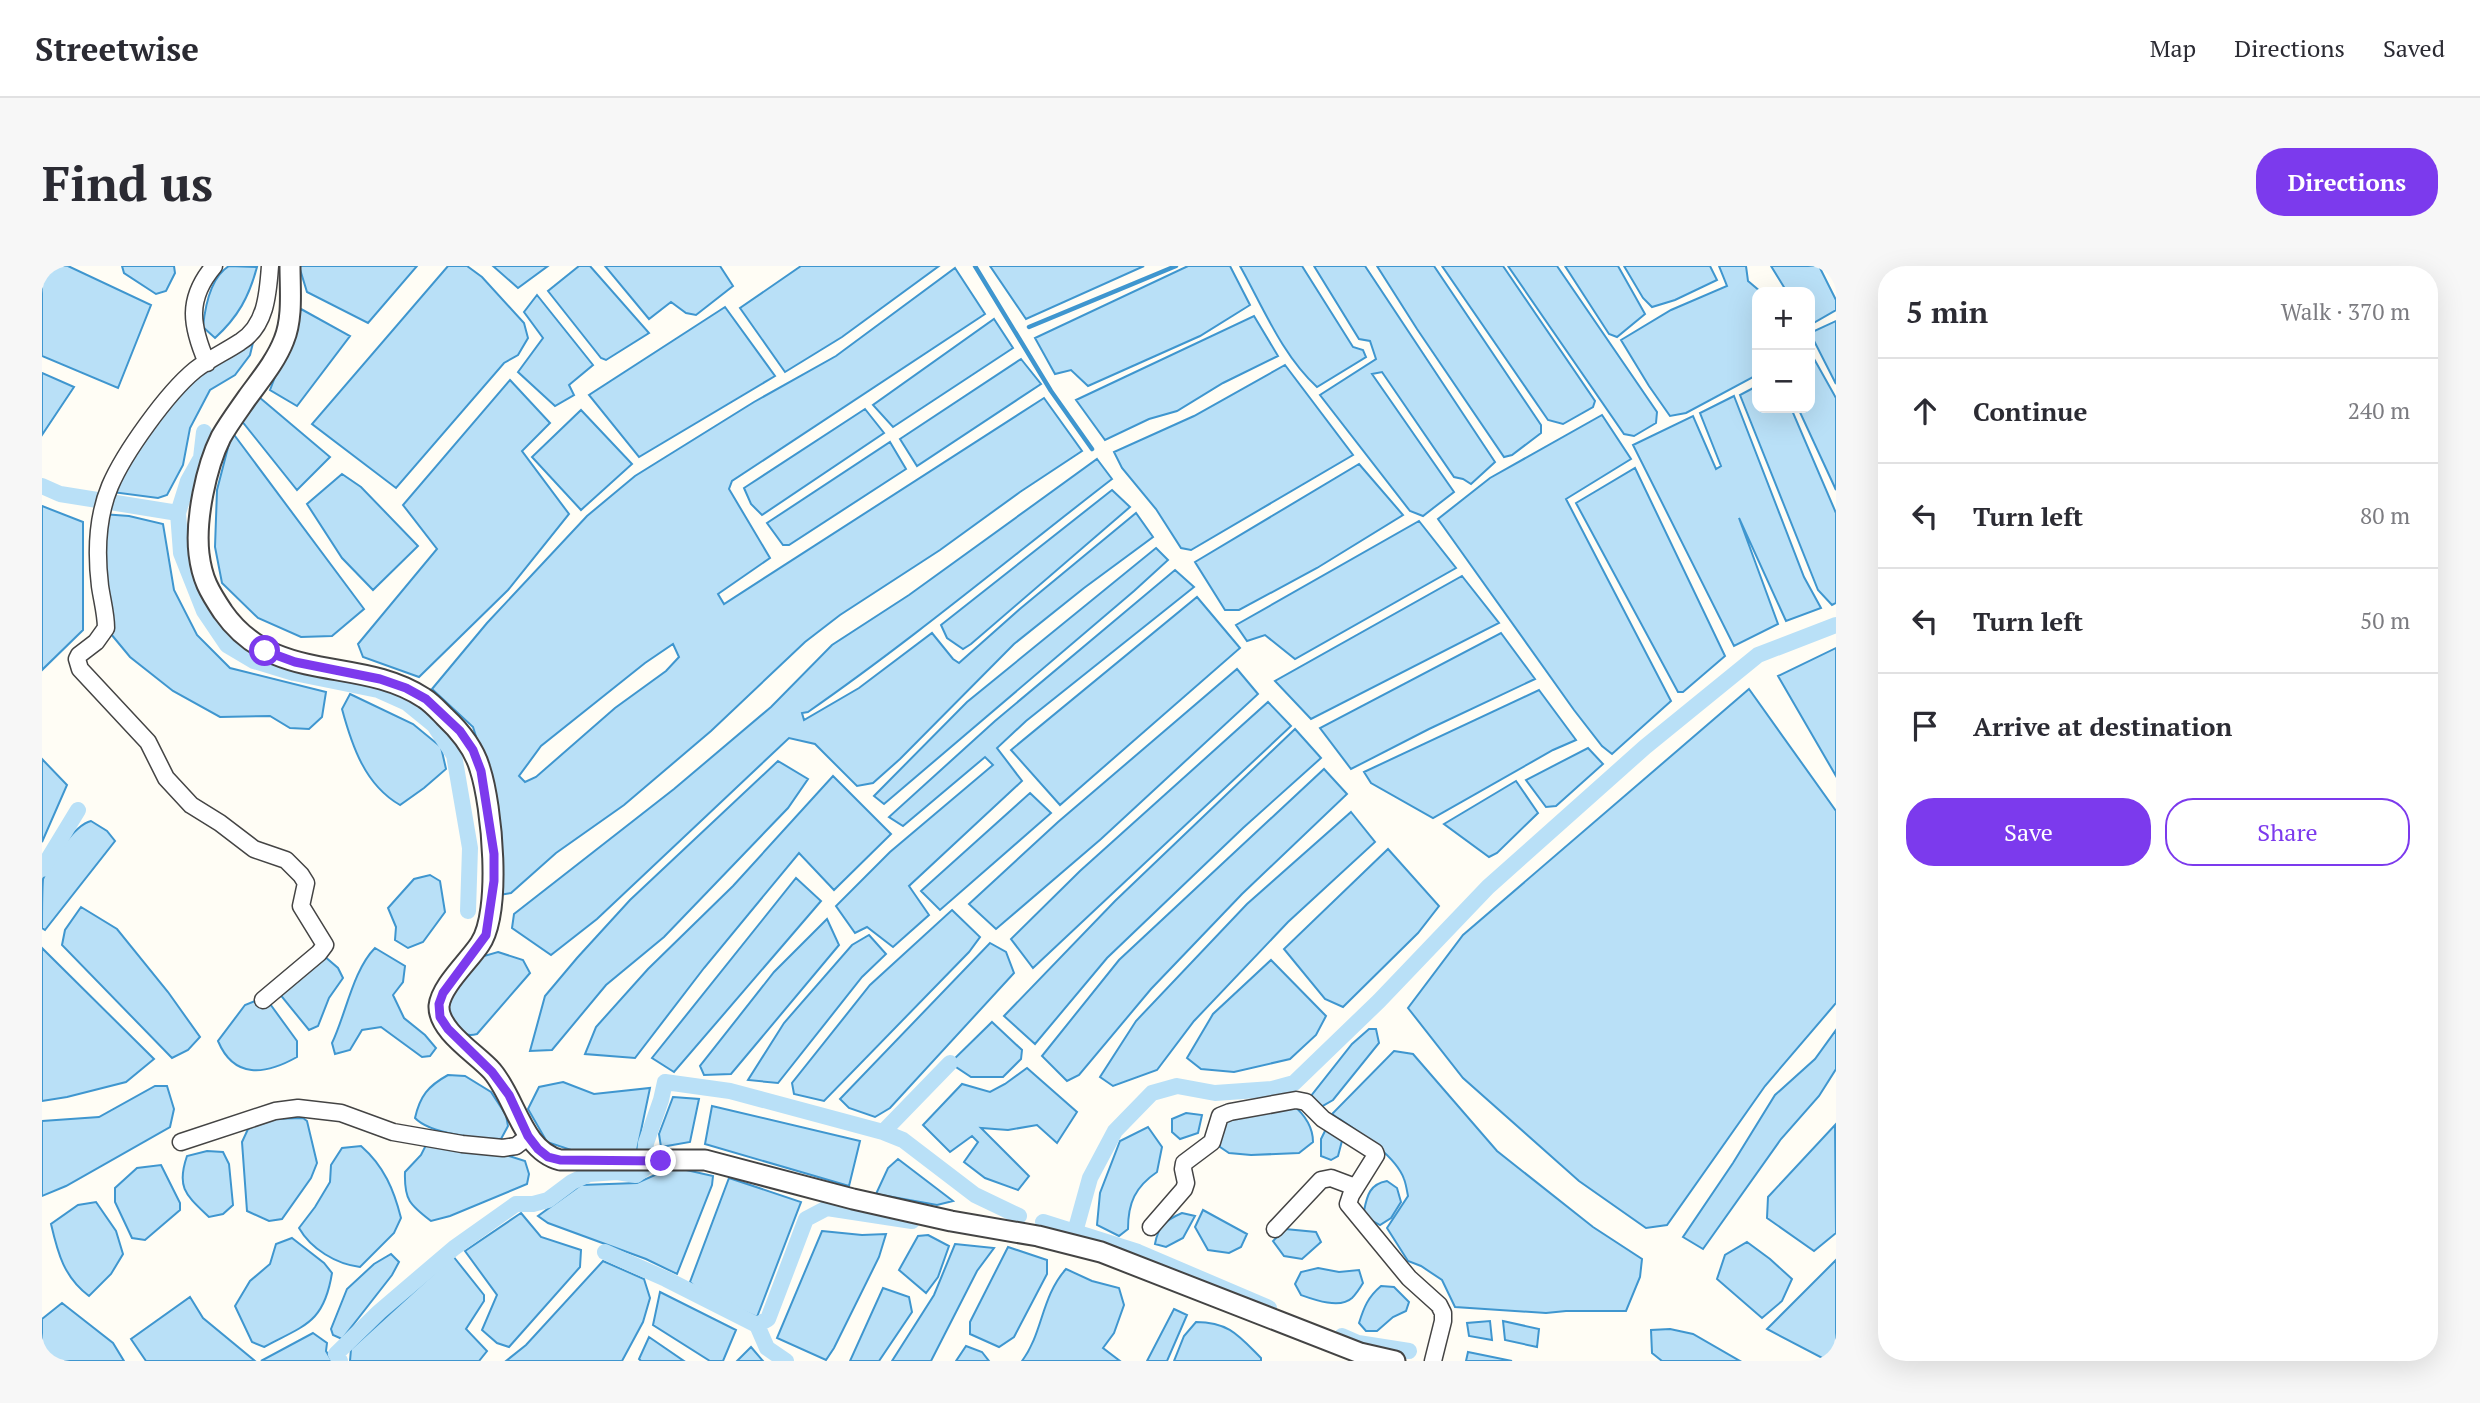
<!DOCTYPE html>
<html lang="en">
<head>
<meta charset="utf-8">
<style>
  :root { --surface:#fff; --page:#f7f7f7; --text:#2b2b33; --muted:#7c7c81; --line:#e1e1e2; --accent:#7c3aed }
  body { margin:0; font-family:"PT Serif",serif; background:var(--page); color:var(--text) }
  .controls { position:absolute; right:21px; top:21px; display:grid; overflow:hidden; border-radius:14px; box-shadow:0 7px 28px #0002 }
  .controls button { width:63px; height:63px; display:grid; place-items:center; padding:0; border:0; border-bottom:2px solid var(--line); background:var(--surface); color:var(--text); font:35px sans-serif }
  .stop { position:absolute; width:21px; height:21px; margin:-16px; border:5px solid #7c3aed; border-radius:50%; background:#fff }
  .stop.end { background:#7c3aed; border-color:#fff; box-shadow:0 2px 7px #0008 }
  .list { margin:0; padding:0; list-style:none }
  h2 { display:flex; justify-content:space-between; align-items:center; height:91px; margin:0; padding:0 28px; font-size:30px }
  h2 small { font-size:23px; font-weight:400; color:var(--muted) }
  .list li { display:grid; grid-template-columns:46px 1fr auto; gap:21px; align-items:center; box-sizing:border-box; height:105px; padding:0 28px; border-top:2px solid var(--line) }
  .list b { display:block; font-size:26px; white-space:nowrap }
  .list em { font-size:23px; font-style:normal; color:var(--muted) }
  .actions { display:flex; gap:14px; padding:21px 28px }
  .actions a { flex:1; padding:16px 0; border:2px solid var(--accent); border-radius:28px; text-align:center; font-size:24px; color:var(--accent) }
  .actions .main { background:var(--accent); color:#fff }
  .icon { flex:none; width:38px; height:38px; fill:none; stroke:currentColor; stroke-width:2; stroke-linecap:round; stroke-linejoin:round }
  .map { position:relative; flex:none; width:1794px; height:1095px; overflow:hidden; border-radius:28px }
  header { display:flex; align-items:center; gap:42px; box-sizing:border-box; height:98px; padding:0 35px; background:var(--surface); border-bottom:2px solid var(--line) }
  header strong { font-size:33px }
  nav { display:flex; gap:38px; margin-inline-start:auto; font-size:24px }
  .intro { display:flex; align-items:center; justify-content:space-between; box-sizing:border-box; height:168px; padding:0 42px }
  h1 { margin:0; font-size:49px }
  .button { padding:18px 32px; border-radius:28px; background:var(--accent); color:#fff; font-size:24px; font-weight:700 }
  main { display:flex; gap:42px; padding:0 42px }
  aside { flex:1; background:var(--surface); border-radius:28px; box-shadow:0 7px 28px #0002 }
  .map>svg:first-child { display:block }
</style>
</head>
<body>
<header>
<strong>Streetwise</strong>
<nav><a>Map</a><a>Directions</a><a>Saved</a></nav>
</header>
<div class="intro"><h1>Find us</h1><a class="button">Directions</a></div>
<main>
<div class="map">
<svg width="1794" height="1095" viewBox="0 0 1794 1095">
  <rect width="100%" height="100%" fill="#fffdf5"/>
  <path fill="#b9e0f7" stroke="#3f96cf" stroke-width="2" fill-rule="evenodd" d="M0,0H26L109,39L76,122L0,90Z
    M80,0H132L133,7L124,25L114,28L82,7Z
    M187,0L215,1C207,31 196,51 173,72L161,61C163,41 169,11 187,0Z
    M257,0H375L326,57L265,26Z
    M406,0H425L440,11L482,57L486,72L476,89L462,97L354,222L270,158Z
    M451,0H506L476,22Z
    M537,0H548L607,67L564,94L559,92L506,25Z
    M563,0H678L691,20L654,49L644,47L629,36L607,53Z
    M759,0H897L800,71L743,106L698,42Z
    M948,0H1102L984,53Z
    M1146,0H1188L1208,39L1158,70L1046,120L1029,104L1013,108L993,72Z
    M1198,0H1260L1311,81L1321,84L1324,91L1275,121C1240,89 1221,41 1198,0Z
    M1272,0H1323L1453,196L1429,218L1421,213L1412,211L1340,106L1330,108L1412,226L1381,250L1368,245L1278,129L1334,93L1328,75L1317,73Z
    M1335,0H1392L1499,159V167L1470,189L1462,191L1375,63Z
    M1400,0H1461L1553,135L1551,141L1521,158L1506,154Z
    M1466,0H1515L1615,146L1614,157L1592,170L1582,168Z
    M1523,0H1576L1603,48L1575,71L1567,68Z
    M1582,0H1668L1675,14L1633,34L1610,41L1601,32Z
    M1677,0H1704L1706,15L1719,26H1715V109L1644,147L1628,150L1607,120L1579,74L1629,44L1685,20Z
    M1729,0H1777L1794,34V44L1768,59V26H1745Z
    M913,2L943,48L690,215L687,223L728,292L676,328L682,338L1002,132L1040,185L978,226L898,284L798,349L763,376L669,465L582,539L514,587L469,627L457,629L461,613L454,548L445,505L431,461L390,423L445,357L545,250L593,210L712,136L794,90ZM631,378L637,391L624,405L573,442L494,511L483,516L477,510L499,480L603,397Z
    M495,29L551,99L527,119L532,129L513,140L476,106L501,72L482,46Z
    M683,41L733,110L597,191L547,129Z
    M259,43L308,70L255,140L228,124Z
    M1212,50L1236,90L1181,117L1135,145L1107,153L1063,174L1034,134Z
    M217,52L208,89L193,109L168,124L148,162L141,199L125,229L116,232L70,226L126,127Z
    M952,53L971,82L851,161L831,139Z
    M1794,55V118L1768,67Z
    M1771,91L1794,132V224L1756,142H1768V93Z
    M979,93L999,118L875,200L858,173Z
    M1243,99L1311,189L1149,284L1139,282L1114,243L1080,202L1072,186L1152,150Z
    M0,107L32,121L0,169Z
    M468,114L508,157L480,185L527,248L466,324L377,411L321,391L316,378L395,283L361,239Z
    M1715,120V142H1749L1794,247V337L1790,339L1776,324L1698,129Z
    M1692,130L1762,311L1779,342L1744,355L1697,252L1736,358L1692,380L1591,179L1651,150L1674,203L1679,200L1658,147Z
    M217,131L288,191L255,224L199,154Z
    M823,143L842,167L720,249L709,238L702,222Z
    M539,144L590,198L539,244L490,191Z
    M1560,149L1589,193L1524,233L1629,435L1570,488L1560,480L1532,444L1396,253L1448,212Z
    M190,166L322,343L290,370L259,371L216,352L180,317L173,281L175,224Z
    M848,176L864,203L747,279H741L725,257Z
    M1055,193L1070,213C969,291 871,373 766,446L760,447L762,454L817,422L890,367L911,393L917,397L979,342L1094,247L1111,271L1042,322L972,378L858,493L831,517L815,520L773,478L747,472L555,653L509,689L470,662L472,648L632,523L729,441L790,379L867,329Z
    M1317,198L1361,249L1275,302L1197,344H1183L1153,296Z
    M1593,202L1683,390L1641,426H1636L1534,237Z
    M300,208L319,221L376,280L331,324L300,292L265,238Z
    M1070,224L1088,241L929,378L921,383L905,372L899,359Z
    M0,240L41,256V364L0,404Z
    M60,248L87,250L121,258L132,324L155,369L188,402L284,426L280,451L267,463L248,462L228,450L178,451L131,425L88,391L64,362Z
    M1377,255L1414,302L1253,393L1223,369L1205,375L1194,359Z
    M1114,282L1126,294L1092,325L842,538L832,530L925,436Z
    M1133,304L1152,321L984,455L955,482L980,515L867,620L887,649L851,681L825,661L813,667L794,640L848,586L951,499L943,491L861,560L847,551L953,455Z
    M1420,310L1457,357L1269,453L1233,415Z
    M1155,331L1198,382L1018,539L969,484Z
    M1459,367L1493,413L1387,463L1309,503L1278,462Z
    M1794,382V510L1736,410Z
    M1195,403L1216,428L1059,573L954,663L927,638L1016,556Z
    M1707,423L1794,545V737L1723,820L1625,959L1604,962L1537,915L1421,812L1366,742L1421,669Z
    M1497,424L1534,474L1511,484L1391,552L1329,517L1322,506Z
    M308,428L371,458L399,481L404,503L382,522L358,539C323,519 310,480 300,443Z
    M1226,436L1249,460L991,702L969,673L1038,605Z
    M1253,463L1279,492L1201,562L1065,692L993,778L962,750L1073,635Z
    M1546,482L1561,498L1514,540L1504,541L1484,514Z
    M0,493L25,519L0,576Z
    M736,495L766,513L746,542L622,671L564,719L510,784L488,785L503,730L535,692L588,634Z
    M1282,503L1305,528L1200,628L1109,723L1037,809L1025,815L1000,790L1077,694Z
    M791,510L849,568L792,624L757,587L662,702L593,792L543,788L554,761L606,703L691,620Z
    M1474,515L1496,547L1455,587L1447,591L1402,558Z
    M988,527L1009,547L898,644L879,625Z
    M1309,546L1333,576L1246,656L1152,755L1115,804L1071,820L1058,811L1094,755L1205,638Z
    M49,555L65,565L73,575L3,664L0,662C0,648 0,626 1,613C8,596 32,559 49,555Z
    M1346,583L1397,640L1376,667L1301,741L1283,733L1242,683Z
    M388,609L398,615L403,646L381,676L366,682L353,674L354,661L346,642L372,613Z
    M754,612L779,635L632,806L610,792Z
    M39,641L75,663L126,726L158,771L146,784L130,792L20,679L23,664Z
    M910,644L938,671L927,686L782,835L752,828L750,817L828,719Z
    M785,653L797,679L689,808L662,809L658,800L732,706Z
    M827,669L844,688L820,711L736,817L706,814L742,757L810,679Z
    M948,677L964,686L972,707L848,842L833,851L807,842L798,833Z
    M0,682L112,793L84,816L25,831L0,835Z
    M333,682L363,700L361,716L351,729L362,752L383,769L394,782L388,790L380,791L339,761L320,764L308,784L293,788L290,777C304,748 311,704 333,682Z
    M456,686L481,694L488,707L435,768C412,774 406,748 405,730L435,692Z
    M281,689L296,702L301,712L287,732L276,760L267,764L232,721Z
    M1229,694L1284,750L1274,769L1248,793L1192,806L1159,803L1145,792L1171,748Z
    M223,731L255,775V791C223,809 192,813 176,775L203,739Z
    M950,756L980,784L979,793L961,811H929L908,797Z
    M1327,763H1334L1337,777L1291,834L1277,842L1265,835L1310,778Z
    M1794,764V803L1777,830L1739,873L1661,983L1641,971L1691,897L1733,829L1773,793Z
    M1352,785L1371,788L1455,885L1551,961L1600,993L1598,1011L1584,1045H1524L1504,1047L1413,1041L1400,1014L1379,1000L1366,995L1345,962L1366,930C1365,925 1364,918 1362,913C1353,888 1312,863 1290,848Z
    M985,802L1035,846L1015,877L995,859L966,864L939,862L987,910L976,924L943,912L922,896L936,876L930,870L908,886L881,859L920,818L948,826L963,818Z
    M406,809L423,810L449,826L464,849L466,860L459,873C437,873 388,868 373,852C378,830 386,820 406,809Z
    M521,816L552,828L608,822L595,884H529L505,876L486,843L497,821Z
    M113,820H125L132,843L128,861L24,920L0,930V855L57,851Z
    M631,831L657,833L648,876L619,881L617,868Z
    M1250,838C1262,848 1271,861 1271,876L1257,887L1209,889L1187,887L1178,881L1176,866L1180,855Z
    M670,840L818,875L807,920L663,878Z
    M1144,847L1160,849L1156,867L1138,873L1130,866V853Z
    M261,852L265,855L275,897L269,912L240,953L227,955L205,945L200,876L206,863L228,853Z
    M1793,859L1794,967L1772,985L1725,952L1726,931Z
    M1106,861L1120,881L1115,906C1093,921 1086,937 1086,963L1077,970L1055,959L1058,927L1078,875Z
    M1285,861L1301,871L1296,890L1289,894L1279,890V873Z
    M385,877L464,889L483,895L487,908L485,918L408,950L389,955C368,939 362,934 363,906L379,889Z
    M319,880C342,900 352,924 359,952L352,967L318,1001C294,998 269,983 257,962L273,941L288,916L289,899L300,882Z
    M165,885L181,886L187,898L191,939L181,948L167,951C144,929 134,922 145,890Z
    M856,893L911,935L895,939L834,928L846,902Z
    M119,899L138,937V944L103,974L90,972L73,936V922L95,902Z
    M631,901L671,910L670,919L635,1008L604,993L506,957L496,950L539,919L595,917Z
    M687,912L759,936L715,1051L659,1027L648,1016Z
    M1345,915L1355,922L1359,936L1349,952L1338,959L1329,954L1322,945C1325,929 1328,918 1345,915Z
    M54,936L74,965L81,988L69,1008L47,1030C22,1011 16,988 9,958L36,939Z
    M1161,944L1205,968L1199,981L1187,987L1166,984L1153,961Z
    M479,947L499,971L539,984L538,1001L467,1081L455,1077L440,1064L455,1029L423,985Z
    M1140,947L1153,950L1141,972L1124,981L1113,978C1116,960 1124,954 1140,947Z
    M1243,963L1274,966L1279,976L1260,993L1242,990L1231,975Z
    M780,965L820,969L844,968L837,991L792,1082L784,1094L735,1072Z
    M886,969L907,980L896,1011L884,1027L857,1004L876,970Z
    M250,972L282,997L290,1007C282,1057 263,1059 222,1081L210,1076L193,1040L208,1015L228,998L234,978Z
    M1705,976L1728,993L1750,1013L1740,1035L1720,1052L1675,1013L1683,989Z
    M913,978L952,982L935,1005L889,1095H850L892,1029Z
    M966,981L1005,994V1008L972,1071L957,1081L928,1068V1056Z
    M349,988L357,996L350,1009L300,1073L291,1069L289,1063L305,1023L332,998Z
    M411,990L442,1029V1035L424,1063L445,1085L437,1095H308L309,1083Z
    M1794,994V1095H1786L1725,1063Z
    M561,995L602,1013L608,1032L601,1056L580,1095H464L484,1079Z
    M1276,1002L1297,1006L1317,1004L1321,1017C1318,1022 1314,1028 1310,1032C1298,1043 1273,1034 1259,1029L1253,1018L1259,1006Z
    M1024,1003L1050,1015L1077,1022L1082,1039L1072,1067L1061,1082L1078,1095H980C1001,1067 999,1031 1024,1003Z
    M1339,1020L1352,1021L1367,1036L1364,1045L1351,1051L1335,1065H1324L1317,1057C1322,1041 1326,1031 1339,1020Z
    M841,1022L867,1031L870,1046L837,1095H808Z
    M618,1026L694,1064L681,1095H668L611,1059Z
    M148,1031L161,1052L213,1095H104L89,1073Z
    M20,1037L71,1077L82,1095H0V1053Z
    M1132,1043L1145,1049L1125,1095H1105Z
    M1448,1055L1450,1074L1427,1070L1425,1057Z
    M1461,1055L1497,1063L1495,1081L1463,1074Z
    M1154,1056C1187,1056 1197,1070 1219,1092V1095H1132L1142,1070Z
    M1628,1063L1651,1068L1698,1095H1620L1610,1087L1609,1064Z
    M271,1067L285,1077L284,1085L290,1095H219Z
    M607,1071L642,1095H599L597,1093Z
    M924,1080L940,1086L947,1095H914Z
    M709,1081L721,1095H695Z
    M1426,1086L1470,1095H1424Z"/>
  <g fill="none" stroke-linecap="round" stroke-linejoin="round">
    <path stroke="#3f96cf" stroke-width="4.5" d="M933,0L1009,125L1050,183
      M987,61L1134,0"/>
    <path stroke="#b9e0f7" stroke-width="16" d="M162,166L159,192L146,215L136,247L139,287L162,345L185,379L212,395L252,407L336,424L365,437L392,459L412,489L428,582L426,645
      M0,220L18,228L136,247
      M0,603L36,544
      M841,866L908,797
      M1001,956L1096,986L1227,1042
      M1033,966L1048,912L1073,865L1110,827L1135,820L1173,827L1230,823L1252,817L1337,735L1446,621L1603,481L1716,389L1794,359
      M563,986L624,1013L715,1059L725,1082L744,1095
      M715,1059L726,1053L764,953L785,942L870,955
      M1300,1070L1316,1077L1367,1085
      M298,1095L294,1088L337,1046L412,982L474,938H491L506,934L530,916L547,908L575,906L594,909L602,903L604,877L619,834L623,816L688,825L841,866L861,874L933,929L977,950"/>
    <defs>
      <path id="minor" d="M165,97C149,60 144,33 172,0
        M221,734L277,687L283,679L259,640L264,617L259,609L244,594L212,583L178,557L149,539L124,512L106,476L38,403L35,393L37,389L54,376L64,362C64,348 60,334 58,320C54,287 55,251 68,220C82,187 125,127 153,104C167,93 183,86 198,76C224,60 226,28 228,0
        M139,876L233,845L256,842L299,847L351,866L420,878L461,882L474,880L487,870
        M1109,961L1142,923L1144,917L1141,903L1142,897L1170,876L1178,850L1188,846L1254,834L1264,836L1281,853L1333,886L1334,889L1309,929L1306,938L1367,1012L1397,1039L1401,1047V1055L1391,1095
        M1233,963L1279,914L1289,912L1313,921"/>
      <path id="tertiary" d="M248,0C248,24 251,52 242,74C234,95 218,114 205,132C196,145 187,157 179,171C164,201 153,254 157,288C160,313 167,325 181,346C233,420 317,389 382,432C390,437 397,445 403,451C419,466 432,482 438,503C450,540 460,646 438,678C427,695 399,720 397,740C396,765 435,788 450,805C474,833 480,884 518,894H663L811,933L909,955L996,970L1059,986L1318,1087L1353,1095"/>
    </defs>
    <use href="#minor" stroke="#444" stroke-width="19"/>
    <use href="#tertiary" stroke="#444" stroke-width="23"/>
    <use href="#minor" stroke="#fff" stroke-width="16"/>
    <use href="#tertiary" stroke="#fff" stroke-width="19"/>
  </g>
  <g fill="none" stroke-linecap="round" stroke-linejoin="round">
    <path stroke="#7c3aed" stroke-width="9" d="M223,385L253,396L338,413L364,422L384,433L418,465L431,484L439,505L452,588V615L444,669L401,727L397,738L398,751L406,763L450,806L467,829L486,870L496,883L506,891L518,894L619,895"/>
  </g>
</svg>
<div class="controls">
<button>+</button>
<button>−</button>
</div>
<div class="stop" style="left:223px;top:385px"></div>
<div class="stop end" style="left:619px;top:895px"></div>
</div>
<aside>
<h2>5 min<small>Walk · 370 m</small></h2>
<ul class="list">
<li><svg class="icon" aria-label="ahead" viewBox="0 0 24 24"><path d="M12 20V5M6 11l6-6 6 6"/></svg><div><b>Continue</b></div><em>240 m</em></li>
<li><svg class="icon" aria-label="left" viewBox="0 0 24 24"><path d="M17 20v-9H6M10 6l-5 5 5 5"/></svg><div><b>Turn left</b></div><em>80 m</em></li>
<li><svg class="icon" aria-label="left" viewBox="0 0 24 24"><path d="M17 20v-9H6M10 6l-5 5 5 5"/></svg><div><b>Turn left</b></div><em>50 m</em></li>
<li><svg class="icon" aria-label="arrive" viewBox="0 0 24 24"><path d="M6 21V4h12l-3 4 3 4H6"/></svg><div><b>Arrive at destination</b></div></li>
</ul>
<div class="actions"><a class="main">Save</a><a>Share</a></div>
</aside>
</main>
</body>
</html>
